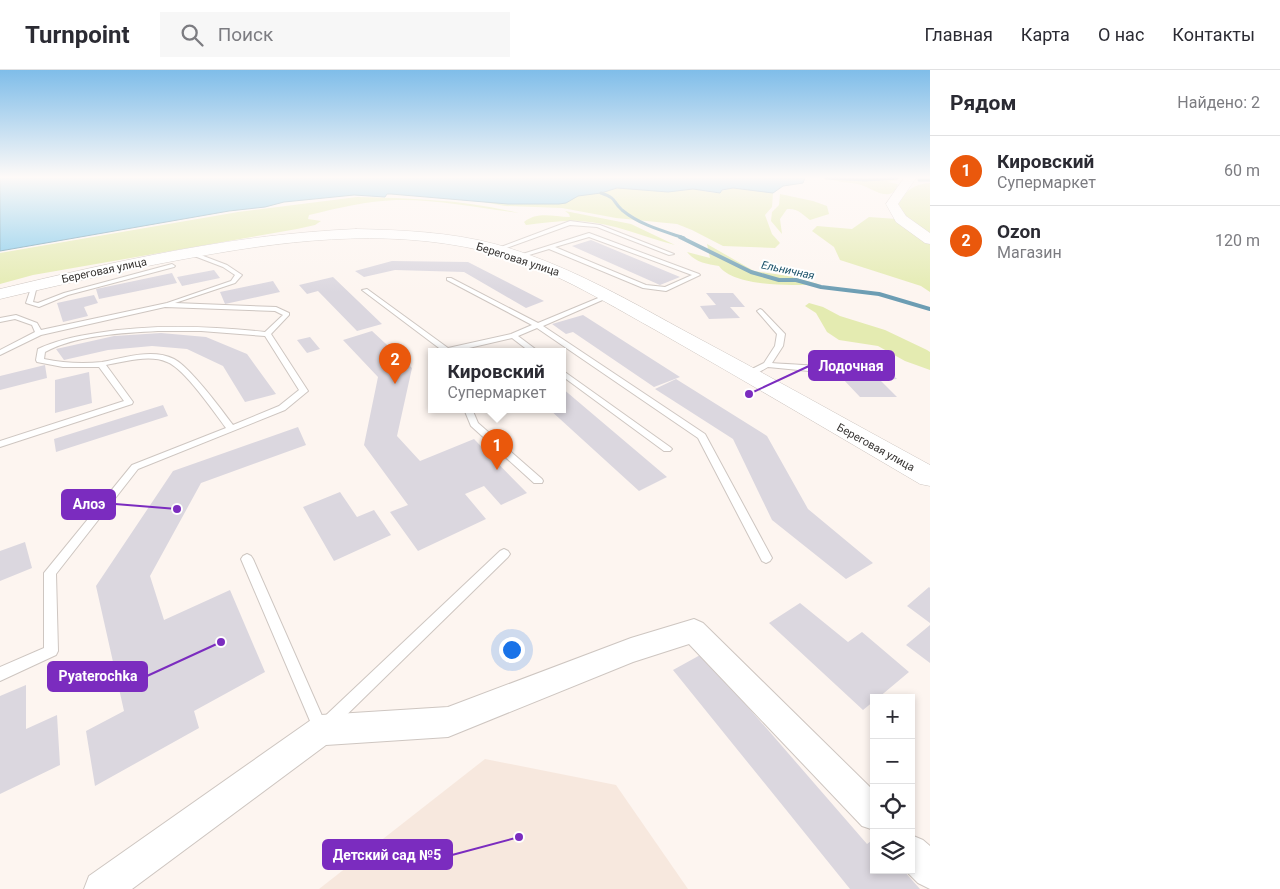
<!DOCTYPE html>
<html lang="ru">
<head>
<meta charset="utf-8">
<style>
  :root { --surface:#fff; --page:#f7f7f7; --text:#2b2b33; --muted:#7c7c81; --line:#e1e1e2; --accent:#ea580c }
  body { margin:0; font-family:Roboto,sans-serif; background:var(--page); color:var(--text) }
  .controls { position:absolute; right:15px; bottom:15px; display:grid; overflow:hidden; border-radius:0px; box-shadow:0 2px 8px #0003 }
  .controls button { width:45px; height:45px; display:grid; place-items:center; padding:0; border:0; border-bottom:1px solid var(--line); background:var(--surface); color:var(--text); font:25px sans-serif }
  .you { position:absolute; left:511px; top:579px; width:18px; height:18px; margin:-12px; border:4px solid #fff; border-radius:50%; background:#1a73e8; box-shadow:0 0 0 8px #1a73e833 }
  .badge { display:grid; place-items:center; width:32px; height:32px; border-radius:50%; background:var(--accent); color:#fff; font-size:16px; font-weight:700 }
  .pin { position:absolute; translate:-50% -41px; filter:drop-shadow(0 1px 2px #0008) }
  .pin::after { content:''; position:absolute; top:26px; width:18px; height:15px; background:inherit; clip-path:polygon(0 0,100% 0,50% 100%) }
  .popup { position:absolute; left:428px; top:278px; width:138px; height:65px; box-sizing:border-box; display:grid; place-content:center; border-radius:0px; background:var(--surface); filter:drop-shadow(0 1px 4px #0005); font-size:16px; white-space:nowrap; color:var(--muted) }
  .popup b { font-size:19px; color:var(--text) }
  .popup::after { content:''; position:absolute; left:50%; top:100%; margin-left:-10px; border:10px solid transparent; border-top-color:var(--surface) }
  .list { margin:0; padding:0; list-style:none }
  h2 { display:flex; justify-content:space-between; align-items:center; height:65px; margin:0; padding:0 20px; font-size:21px }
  h2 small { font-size:16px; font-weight:400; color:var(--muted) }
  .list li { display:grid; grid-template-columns:32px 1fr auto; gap:15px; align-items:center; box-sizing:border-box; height:70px; padding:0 20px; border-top:1px solid var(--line) }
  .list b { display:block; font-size:19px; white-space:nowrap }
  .list p { margin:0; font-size:16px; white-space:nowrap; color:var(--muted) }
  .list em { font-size:16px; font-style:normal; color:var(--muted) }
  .icon { flex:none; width:28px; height:28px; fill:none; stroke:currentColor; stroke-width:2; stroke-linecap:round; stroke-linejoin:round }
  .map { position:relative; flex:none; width:930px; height:819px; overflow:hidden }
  header { display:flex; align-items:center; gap:30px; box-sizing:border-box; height:70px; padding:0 25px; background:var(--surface); border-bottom:1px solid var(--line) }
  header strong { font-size:24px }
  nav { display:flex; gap:28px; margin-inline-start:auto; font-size:18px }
  .search { width:350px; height:45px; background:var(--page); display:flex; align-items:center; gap:12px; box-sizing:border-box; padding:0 18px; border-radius:0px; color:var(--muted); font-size:19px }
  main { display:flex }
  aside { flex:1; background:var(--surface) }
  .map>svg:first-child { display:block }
</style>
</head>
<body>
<header>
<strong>Turnpoint</strong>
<div class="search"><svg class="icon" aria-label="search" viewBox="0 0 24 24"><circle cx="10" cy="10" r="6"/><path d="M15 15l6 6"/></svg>Поиск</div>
<nav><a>Главная</a><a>Карта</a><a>О нас</a><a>Контакты</a></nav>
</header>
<main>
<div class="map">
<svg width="930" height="819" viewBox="0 0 930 819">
  <rect width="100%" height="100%" fill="#fdf5f0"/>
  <path fill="#f7e8de" d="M485,689L616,715L688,819H319Z"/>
  <path fill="#e4ebb1" d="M835,108H896L898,110L887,112L898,114C892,133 876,121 864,116C855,112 842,113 832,110Z
    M930,113V166L904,146L898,132C907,120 914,114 930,113Z
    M617,118L668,122L693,119L714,123L733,118L773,123L772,137L765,145L772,164L780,173L775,178L723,176L692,160L677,154L616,148L562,138L505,136L483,132L566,133L578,125L601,123Z
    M780,124L813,131L827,136L829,144L810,150C802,144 798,138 787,139L780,149L782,164L771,151L772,142L779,135Z
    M357,127C412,128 466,130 519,143C479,138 437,129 396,130C367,131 338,138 309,145L308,149L321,151L315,155L297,159L33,205L0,214V183L238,142Z
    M565,141L631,154L675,175C644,167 613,153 580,151C562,150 544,153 526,155L524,152C538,141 553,147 570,147L569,144Z
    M869,147L897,149L930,172V222L921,216L840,190L834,177L812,161L817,156L852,159Z
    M707,174L754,201L789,206L818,214C793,216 734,217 719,196C706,194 695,192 687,182L710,188Z
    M809,233L823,237L840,246L885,260L927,280L930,282V300L905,291L878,276L839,270L827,262L816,243L805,236Z"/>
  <path fill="#83caeb" stroke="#6c9db3" d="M0,108H805L803,113L783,116L773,123L733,118L722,120L720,123L693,119L668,122L617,118L601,123L578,126L566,133L559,134H508L391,124H387L385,127L354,125L284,132L265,137L229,141L0,181Z"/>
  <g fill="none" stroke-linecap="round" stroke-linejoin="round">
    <path stroke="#6c9db3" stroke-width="3" d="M826,108L866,110L897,108
      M919,110H930
      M601,123C618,129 611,130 622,140C640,155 663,161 684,168"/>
    <path stroke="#6c9db3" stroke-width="4" d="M680,167L751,202L779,210H796L821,217L879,224L930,239"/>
  </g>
  <path fill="#dbd7df" d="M591,170L680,207L660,215L572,176Z
    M392,191L468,192L544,231L526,238L464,202L395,200L364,207L355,201Z
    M214,200L220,208L182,216L177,207Z
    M172,203L177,213L99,229L96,219Z
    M333,207L382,254L357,261L318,221L307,224L299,215Z
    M273,211L280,222L225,234L220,222Z
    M706,223H733L745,237H730L740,248L709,249L700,236L716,235Z
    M94,225L98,233L84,237L88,246L63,252L57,233Z
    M583,245L680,307L654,317L573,262L566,264L552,254Z
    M372,261L412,298L397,366L420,391L474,369L527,423L501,435L484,416L465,424L486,449L418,481L390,442L408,435L364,375L378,307L343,270Z
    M161,263L206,267L247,284L276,324L245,332L223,296L187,279L152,276L108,280L64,290L56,279L114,266Z
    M310,267L320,279L307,283L297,270Z
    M876,289L897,309L880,310L897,327H860L842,308H862L844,290Z
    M45,295L47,308L0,320V306Z
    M89,302L92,333L55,343V310Z
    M676,309L767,366L808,439L873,493L846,509L772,450L733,369L655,319Z
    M562,318L667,407L639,421L549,339H562Z
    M163,335L168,346L56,382L54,369Z
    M298,357L306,375L201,413L150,506L164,550L230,520L265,602L194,641L199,658L95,716L86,661L124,641L96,516L173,401Z
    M340,422L357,447L374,440L391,465L334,491L303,437Z
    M25,472L32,498L0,511V481Z
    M929,517L930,518V553L907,536Z
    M800,533L848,572L862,562L909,602L878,628H874V631L863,640L769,553Z
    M930,555V593L906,575Z
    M702,584L867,774L874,769V800H903L920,819H850L673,600Z
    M26,615V659L57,645L60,695L0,724V626Z"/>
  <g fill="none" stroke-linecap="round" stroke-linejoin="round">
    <defs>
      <path id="lane" d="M570,151L600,155L674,184L669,185L597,157L570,155L498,181L493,180Z
        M589,163L699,204L700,205L666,221L643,218L549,179L516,189L513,187ZM589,167L692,205L665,217L646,215L555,177Z
        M189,182H193L227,195L242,205L235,213L175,233L276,237L289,243V245L271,264L308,321L285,340L138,399L56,504L58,581L56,585L0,611V597L44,578V503L132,395L226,358C214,342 184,298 167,292C149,284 124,292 106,295L133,332L132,334L0,377V371L124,331L99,297H63L37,292L36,290L38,279C57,270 77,266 97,263C153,254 209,256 265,262L283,245L275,241L165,237L41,265L0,285V280L35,262L32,255L15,249L0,252V248L16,245L37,253L41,260L167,233L231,211L235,205L223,197L189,184ZM158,261H201L265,266L299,320L279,336L233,355C221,339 190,297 174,289C152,278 124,288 102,292C83,294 63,293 44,289L45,282C76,265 122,263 158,261Z
        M172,194L175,196L174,197L68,225L39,237L26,233L32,215L37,216L33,232L38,233L64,223Z
        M447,208H451L538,253L603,226H607V228L543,256L705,364L772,488L770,491L766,493L762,491L698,368L537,258L518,266L538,281H529L512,268L456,281H443L362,220L367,219L448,278L511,264L532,255L447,210Z
        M760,239L762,240L785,264L783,276L772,293C782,294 833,296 837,299L836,301H809L768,297L752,306H746V302L764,293L775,276L777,264L757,241Z
        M562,300L670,377L672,379L670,381H664L562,306Z
        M464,339H472L478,353L542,409L543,411L542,413H534L471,356Z
        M504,479L508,481L510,484L508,487L326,665L321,667L316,665L241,489L243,486L247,484L251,486L253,489L323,648L500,481Z"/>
      <path id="street" d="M694,549L703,553L874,721V760L862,756L689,574L633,592L448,667L326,675L132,819H84L89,806L311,650L321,645L448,637L631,568Z
        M911,765L923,770L930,776V819L918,813L905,800H911Z"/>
      <path id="secondary" d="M904,108H916L898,134L906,146L930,163V174L925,173L896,152L886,134Z
        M356,159C402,160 450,162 495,174C561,192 621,226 681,259C764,303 847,350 930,395V416L920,414C833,363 747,312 659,262C603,231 546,195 484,181C383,157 280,171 179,190C119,201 59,215 0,229V219C117,191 236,164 356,159Z"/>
    </defs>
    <use href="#lane" stroke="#cec6c1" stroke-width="2"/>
    <use href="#street" stroke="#cec6c1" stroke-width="2"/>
    <use href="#secondary" stroke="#cec6c1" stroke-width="1"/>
    <use href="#lane" fill="#fff" fill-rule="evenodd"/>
    <use href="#street" fill="#fff" fill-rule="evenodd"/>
    <use href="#secondary" fill="#fff" fill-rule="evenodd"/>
  </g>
  <linearGradient id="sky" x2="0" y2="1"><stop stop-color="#7fbde9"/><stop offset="0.48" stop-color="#fefaf8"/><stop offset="1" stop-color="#fefaf8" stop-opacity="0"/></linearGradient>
  <rect width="930" height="223" fill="url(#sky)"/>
  <g text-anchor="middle" stroke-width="4" stroke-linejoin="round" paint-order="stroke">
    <g font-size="11" fill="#363331" stroke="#fff">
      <text transform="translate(518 189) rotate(18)" y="4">Береговая улица</text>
      <text transform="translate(104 200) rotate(-12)" y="4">Береговая улица</text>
      <text transform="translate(876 377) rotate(29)" y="4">Береговая улица</text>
    </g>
    <g font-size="11" font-style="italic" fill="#1a526a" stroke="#fff">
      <text transform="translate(788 200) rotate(12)" y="4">Ельничная</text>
    </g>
  </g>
  <path fill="none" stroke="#7b2cbf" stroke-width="2" d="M749 324L809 296M177 439L115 434M221 572L147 606M519 767L452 785"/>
  <g fill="#7b2cbf" stroke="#fff" stroke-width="2">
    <circle cx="749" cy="324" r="5"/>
    <circle cx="177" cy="439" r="5"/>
    <circle cx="221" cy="572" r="5"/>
    <circle cx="519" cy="767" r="5"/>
  </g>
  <g fill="#7b2cbf" stroke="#7b2cbf" stroke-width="2">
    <rect x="809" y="281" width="85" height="29" rx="5"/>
    <rect x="62" y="420" width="53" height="29" rx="5"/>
    <rect x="48" y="592" width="99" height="29" rx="5"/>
    <rect x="323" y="770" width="129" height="29" rx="5"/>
  </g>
  <g font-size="14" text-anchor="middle" font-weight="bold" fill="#fff">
    <text x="851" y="301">Лодочная</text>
    <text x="89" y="439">Алоэ</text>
    <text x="98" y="611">Pyaterochka</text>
    <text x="387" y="790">Детский сад №5</text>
  </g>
</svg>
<div class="controls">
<button>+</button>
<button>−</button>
<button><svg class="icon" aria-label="locate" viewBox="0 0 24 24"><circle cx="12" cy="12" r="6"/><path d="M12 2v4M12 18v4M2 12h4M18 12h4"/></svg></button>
<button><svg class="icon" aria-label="layers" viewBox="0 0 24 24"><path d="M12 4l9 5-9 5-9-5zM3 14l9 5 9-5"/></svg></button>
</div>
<div class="you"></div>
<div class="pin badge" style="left:497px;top:400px">1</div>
<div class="popup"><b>Кировский</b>Супермаркет</div>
<div class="pin badge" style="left:395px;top:314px">2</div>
</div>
<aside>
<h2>Рядом<small>Найдено: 2</small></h2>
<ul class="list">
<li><span class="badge">1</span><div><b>Кировский</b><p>Супермаркет</p></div><em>60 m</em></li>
<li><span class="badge">2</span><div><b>Ozon</b><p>Магазин</p></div><em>120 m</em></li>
</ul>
</aside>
</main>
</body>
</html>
